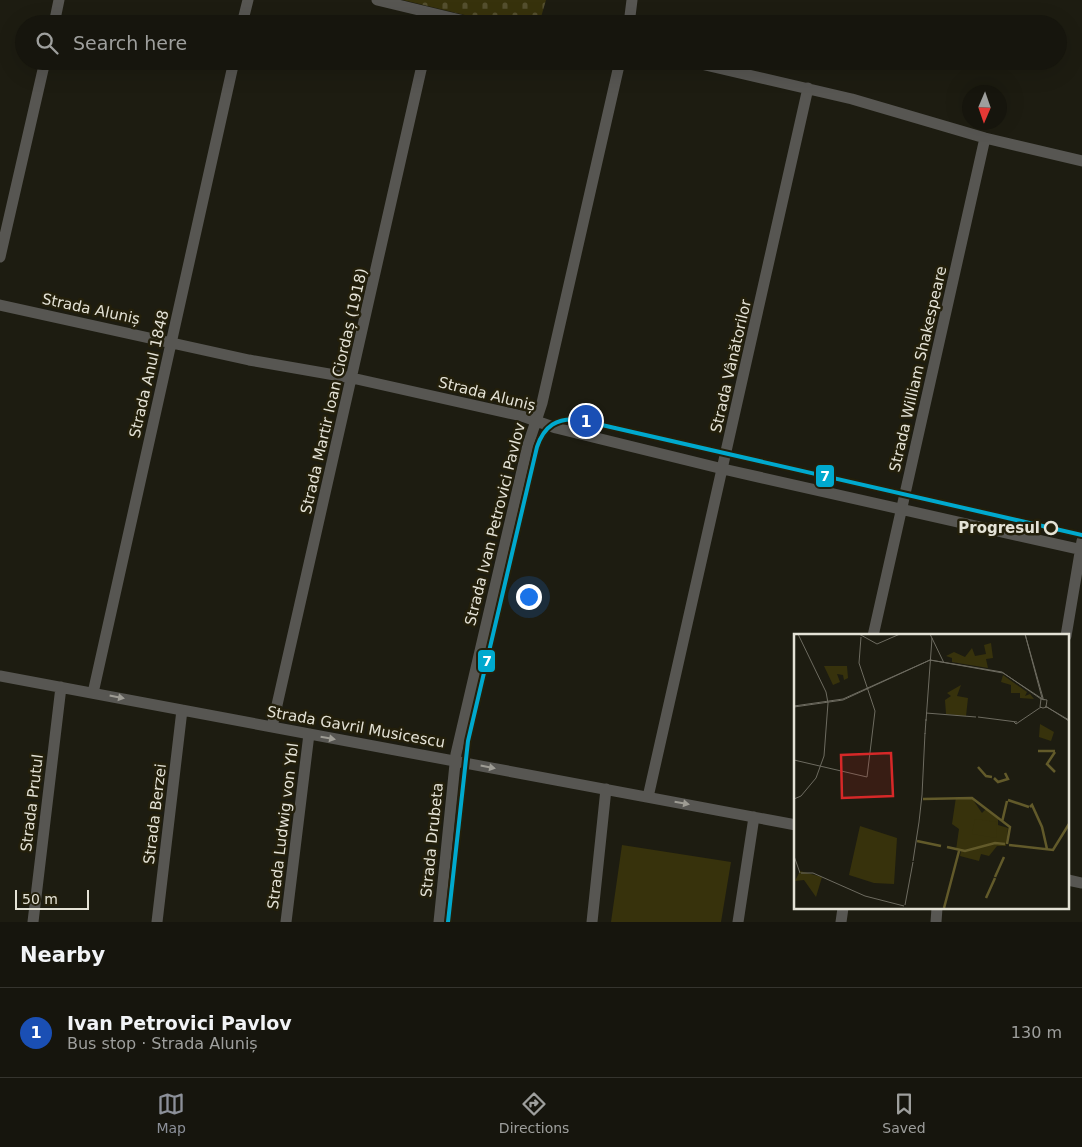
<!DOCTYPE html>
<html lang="en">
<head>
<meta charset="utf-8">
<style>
  :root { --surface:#16150d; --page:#23221b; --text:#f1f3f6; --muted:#9e9f9d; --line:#35342e; --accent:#8c9099 }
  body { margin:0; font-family:"DejaVu Sans",sans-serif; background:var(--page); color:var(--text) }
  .compass { position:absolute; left:962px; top:85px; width:45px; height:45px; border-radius:50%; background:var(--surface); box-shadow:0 5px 20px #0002; rotate:182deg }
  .scale { position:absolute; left:15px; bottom:12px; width:74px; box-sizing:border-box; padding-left:5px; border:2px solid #e4e2d6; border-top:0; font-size:14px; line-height:18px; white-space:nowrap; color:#e4e2d6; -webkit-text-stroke:4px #231f0b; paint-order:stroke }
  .you { position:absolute; left:528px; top:596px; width:18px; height:18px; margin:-12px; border:4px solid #fff; border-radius:50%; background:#1a73e8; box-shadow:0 0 0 8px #1a73e833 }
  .badge { display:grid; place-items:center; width:32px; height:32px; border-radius:50%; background:var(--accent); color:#fff; font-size:16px; font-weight:700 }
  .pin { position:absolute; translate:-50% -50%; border:2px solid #fff; box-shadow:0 1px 5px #0006 }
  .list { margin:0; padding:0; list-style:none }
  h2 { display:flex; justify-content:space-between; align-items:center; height:65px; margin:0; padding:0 20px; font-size:21px }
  h2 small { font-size:16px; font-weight:400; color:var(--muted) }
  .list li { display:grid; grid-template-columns:32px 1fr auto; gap:15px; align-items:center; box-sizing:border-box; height:90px; padding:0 20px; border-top:1px solid var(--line) }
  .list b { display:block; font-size:19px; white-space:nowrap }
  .list p { margin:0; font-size:16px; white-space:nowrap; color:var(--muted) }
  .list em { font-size:16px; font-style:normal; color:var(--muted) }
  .icon { flex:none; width:28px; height:28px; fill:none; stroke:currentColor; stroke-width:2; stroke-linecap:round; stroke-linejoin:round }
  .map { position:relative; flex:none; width:1082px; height:922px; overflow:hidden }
  .search { position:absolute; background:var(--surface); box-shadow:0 5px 20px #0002; left:15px; right:15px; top:15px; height:55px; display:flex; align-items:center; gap:12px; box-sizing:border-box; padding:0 18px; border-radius:28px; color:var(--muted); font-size:19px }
  .sheet { height:155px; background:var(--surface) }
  nav { display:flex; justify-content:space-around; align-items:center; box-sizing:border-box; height:70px; border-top:1px solid var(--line); background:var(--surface); font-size:14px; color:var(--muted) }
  nav a { display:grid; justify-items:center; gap:2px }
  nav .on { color:var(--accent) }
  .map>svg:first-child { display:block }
</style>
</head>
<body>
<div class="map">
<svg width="1082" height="922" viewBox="0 0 1082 922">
  <defs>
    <pattern id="cemetery-stones" width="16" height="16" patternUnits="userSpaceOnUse" patternTransform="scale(1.25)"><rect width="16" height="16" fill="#37320c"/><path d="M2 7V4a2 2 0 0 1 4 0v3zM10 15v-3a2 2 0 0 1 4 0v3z" fill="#544f2f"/></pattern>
  </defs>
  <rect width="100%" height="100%" fill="#1d1c11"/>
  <path fill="url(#cemetery-stones)" d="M403,0H546L539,24H502Z"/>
  <path fill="#37320c" d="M622,845L731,862L721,922H611Z"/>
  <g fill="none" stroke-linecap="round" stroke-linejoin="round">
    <path stroke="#575652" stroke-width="11" d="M377,0L477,24
      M54,24L59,0
      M242,24L248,0
      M629,24L632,0
      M688,61L852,99L985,138L1082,161
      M0,257L45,61
      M0,305L249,360L352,378L522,416L556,428L723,469L1082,550
      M873,636L985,138
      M1066,636L1082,541
      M0,676L796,825
      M93,693L234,61
      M272,727L423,61
      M648,797L808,88
      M1068,880L1082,883
      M33,922L61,687
      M157,922L182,710
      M286,922L309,734
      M439,922L456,754L528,445L542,403L620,61
      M592,922L606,789
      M738,922L754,817
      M841,922L843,908
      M936,922L937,908"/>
    <defs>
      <path id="tram-1" d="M448,922L468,741L537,447C544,426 557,417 580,420L1082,535"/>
    </defs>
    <use href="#tram-1" stroke="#231f0b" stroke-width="8"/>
    <use href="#tram-1" stroke="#00a9ce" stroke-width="4"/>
  </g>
  <defs><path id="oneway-solid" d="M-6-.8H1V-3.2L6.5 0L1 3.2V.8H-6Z" transform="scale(1.25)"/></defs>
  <g fill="#9e9c94">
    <use href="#oneway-solid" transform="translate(117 697) rotate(11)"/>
    <use href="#oneway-solid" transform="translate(328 738) rotate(10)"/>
    <use href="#oneway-solid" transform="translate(488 767) rotate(11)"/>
    <use href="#oneway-solid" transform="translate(682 803) rotate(10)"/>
  </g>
  <circle fill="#231f0b" stroke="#e4e2d6" stroke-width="2.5" cx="1051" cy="528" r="6"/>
  <g text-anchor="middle" stroke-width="5" stroke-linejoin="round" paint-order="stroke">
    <g font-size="15" fill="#e4e2d6" stroke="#231f0b">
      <text transform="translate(91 309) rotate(12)" y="5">Strada Aluniș</text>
      <text transform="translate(731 366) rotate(-77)" y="5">Strada Vânătorilor</text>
      <text transform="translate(918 369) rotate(-77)" y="5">Strada William Shakespeare</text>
      <text transform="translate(149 374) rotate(-77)" y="5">Strada Anul 1848</text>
      <text transform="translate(334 391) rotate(-77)" y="5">Strada Martir Ioan Ciordaș (1918)</text>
      <text transform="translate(487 394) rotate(14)" y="5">Strada Aluniș</text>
      <text transform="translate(495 524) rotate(-76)" y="5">Strada Ivan Petrovici Pavlov</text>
      <text transform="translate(356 727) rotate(10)" y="5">Strada Gavril Musicescu</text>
      <text transform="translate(32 803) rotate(-83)" y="5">Strada Prutul</text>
      <text transform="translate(155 814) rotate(-83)" y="5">Strada Berzei</text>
      <text transform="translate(283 826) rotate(-83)" y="5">Strada Ludwig von Ybl</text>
      <text transform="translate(432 840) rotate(-84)" y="5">Strada Drubeta</text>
    </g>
    <g font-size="15" font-weight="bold" fill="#e4e2d6" stroke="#231f0b" text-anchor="end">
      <text x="1040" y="533">Progresul</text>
    </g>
  </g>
  <g transform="translate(794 634)">
    <rect width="275" height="275" fill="#1d1c11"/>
    <path d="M197,9L199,24L192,25L194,34L158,28V24L152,22L160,18L171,23L178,14L181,22L192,20L190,11ZM209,41L233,58L231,62L236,60L240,65L226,64V59H217V51L207,48ZM167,51L163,62L174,64L172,82L152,80L151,66L157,62L153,59ZM246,90L260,98L257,107L245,103ZM162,163H177L188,179L192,175L204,185V191L214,194L212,212H203L195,222L187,220L185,227L166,222L167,217L162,216L165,195L158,190ZM66,192L103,204L100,250L80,249L55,241ZM6,237L28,243L22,263L10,246L1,247Z" fill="#37320c"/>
    <path d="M30,32H53L54,44L50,46L49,41L43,40L46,48L39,51Z" fill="#37320c"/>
    <path d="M181,185L203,188L202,204L178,200Z" fill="#37320c"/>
    <path fill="none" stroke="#625a2a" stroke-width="2.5" d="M244,117H261M261,118L253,130L261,138M184,133L192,142L198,143M200,144L204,148L214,145L211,139M129,165L178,164L216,193L213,210M214,166L235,173M236,173L238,171L248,193L253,215M208,188L213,167M123,207L147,212M215,211L259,216L275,190M153,213L171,217L201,209L211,210M201,243L210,223M192,264L201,244M150,274L165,217"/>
    <path fill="none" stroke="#6d6b60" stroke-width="1" d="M65,0L83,10L106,0M136,0L150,29M231,0L249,64M231,0L248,64L251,66M0,72L49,65L136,26L208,38L247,65M251,72L275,86M0,73L49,66L136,26L209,39L250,66M252,73L253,66L247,65L246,73L249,74L253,73L275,87M132,79L182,83M184,83L223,88M132,87L138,4M220,88L222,90L247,73M131,100L132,85M0,126L73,143L81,77L65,29L67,3M128,161L131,99M0,165L7,162L22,144L30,122L34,69L32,58L4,0M125,188L128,161M0,222L6,239M119,227L125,188M7,239H19L71,262L110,272M111,271L119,228"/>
    <path fill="#d62828" fill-opacity="0.15" stroke="#d62828" stroke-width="2.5" d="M97,119L99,162L48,164L47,121Z"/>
    <rect width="275" height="275" fill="none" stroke="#e4e2d6" stroke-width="2.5"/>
  </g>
  <g stroke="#231f0b" stroke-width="2">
    <rect x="815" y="464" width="20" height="24" rx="5" fill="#00a9ce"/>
    <rect x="477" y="649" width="19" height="24" rx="5" fill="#00a9ce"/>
  </g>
  <g font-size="14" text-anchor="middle" font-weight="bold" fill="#fff">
    <text x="825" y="481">7</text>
    <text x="487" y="666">7</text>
  </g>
</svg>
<svg class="compass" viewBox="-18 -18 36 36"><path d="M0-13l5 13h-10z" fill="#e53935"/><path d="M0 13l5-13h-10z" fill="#9e9f9d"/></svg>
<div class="scale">50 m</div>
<div class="you"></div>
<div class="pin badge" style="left:586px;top:421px;background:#1a4fb4">1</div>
<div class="search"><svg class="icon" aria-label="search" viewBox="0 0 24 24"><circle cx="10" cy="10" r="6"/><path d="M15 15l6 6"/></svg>Search here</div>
</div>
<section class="sheet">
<h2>Nearby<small></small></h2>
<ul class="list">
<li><span class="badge" style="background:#1a4fb4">1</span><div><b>Ivan Petrovici Pavlov</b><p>Bus stop · Strada Aluniș</p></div><em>130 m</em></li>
</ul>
</section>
<nav>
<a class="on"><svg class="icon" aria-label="map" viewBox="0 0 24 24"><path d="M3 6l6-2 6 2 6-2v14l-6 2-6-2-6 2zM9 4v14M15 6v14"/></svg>Map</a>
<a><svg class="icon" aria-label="directions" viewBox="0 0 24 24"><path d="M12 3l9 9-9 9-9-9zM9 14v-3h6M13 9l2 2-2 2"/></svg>Directions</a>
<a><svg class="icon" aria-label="saved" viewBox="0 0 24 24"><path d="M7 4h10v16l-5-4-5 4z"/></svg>Saved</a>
</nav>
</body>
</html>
